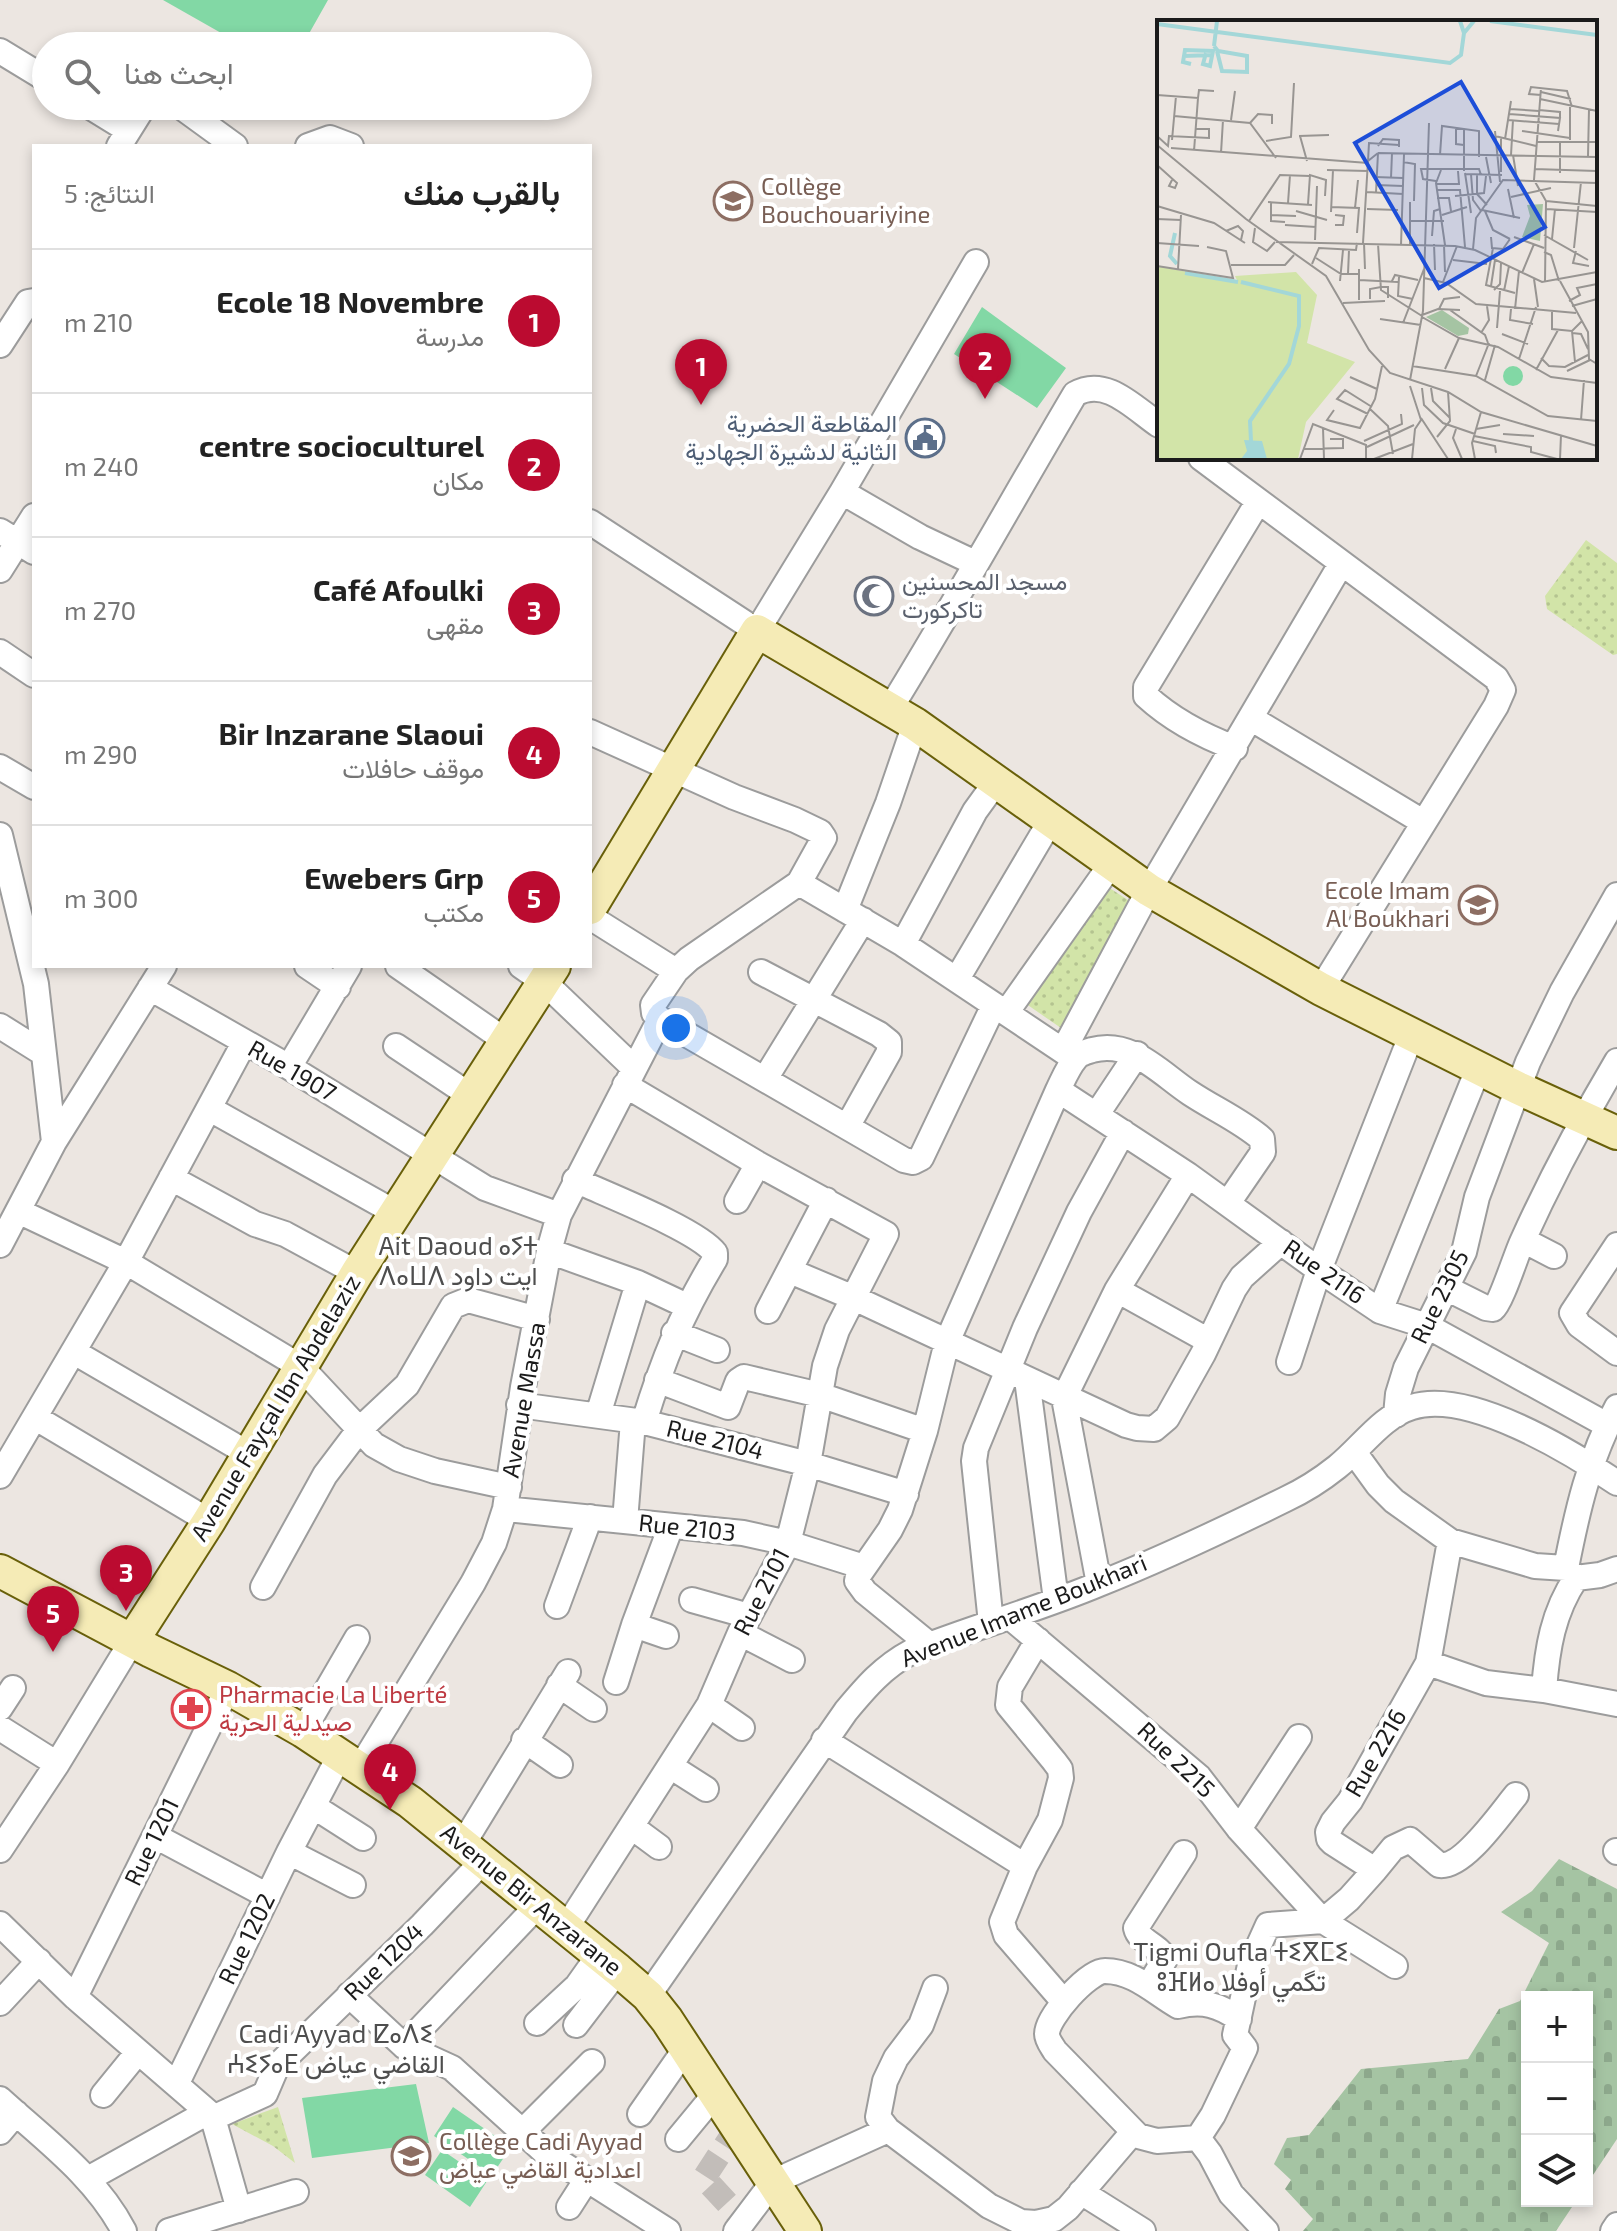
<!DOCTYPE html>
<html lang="ar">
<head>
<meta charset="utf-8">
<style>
  :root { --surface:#fff; --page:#f2f2f2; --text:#222; --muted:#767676; --line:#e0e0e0; --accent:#bb0b30 }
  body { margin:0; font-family:"Exo 2",Vazirmatn,"Noto Sans Tifinagh",sans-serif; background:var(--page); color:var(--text); direction:rtl }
  .controls { position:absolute; right:24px; bottom:24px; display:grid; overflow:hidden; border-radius:0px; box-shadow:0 4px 12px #0003 }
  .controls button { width:72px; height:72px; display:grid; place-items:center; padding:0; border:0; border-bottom:2px solid var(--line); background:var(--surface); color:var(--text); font:40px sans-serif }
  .you { position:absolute; left:676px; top:1028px; width:28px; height:28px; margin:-20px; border:6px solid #fff; border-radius:50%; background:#1a73e8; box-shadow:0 0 0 12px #1a73e833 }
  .badge { display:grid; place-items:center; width:52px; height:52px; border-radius:50%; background:var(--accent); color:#fff; font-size:26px; font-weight:700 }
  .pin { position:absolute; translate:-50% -66px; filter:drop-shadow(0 2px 4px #0008) }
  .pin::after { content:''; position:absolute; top:42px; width:28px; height:24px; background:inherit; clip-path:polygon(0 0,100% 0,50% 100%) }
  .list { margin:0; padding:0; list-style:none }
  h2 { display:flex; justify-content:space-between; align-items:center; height:104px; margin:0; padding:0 32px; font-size:34px }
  h2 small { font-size:26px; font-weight:400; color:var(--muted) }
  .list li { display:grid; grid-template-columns:52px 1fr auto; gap:24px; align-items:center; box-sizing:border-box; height:144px; padding:0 32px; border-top:2px solid var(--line) }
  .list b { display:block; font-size:30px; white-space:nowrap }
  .list p { margin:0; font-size:26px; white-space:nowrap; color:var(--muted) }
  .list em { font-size:26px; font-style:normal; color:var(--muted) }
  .icon { flex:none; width:44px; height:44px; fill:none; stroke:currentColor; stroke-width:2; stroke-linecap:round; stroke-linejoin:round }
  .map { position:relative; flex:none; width:1617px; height:2231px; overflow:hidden; direction:ltr }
  .search { position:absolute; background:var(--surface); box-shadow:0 4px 12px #0003; left:32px; top:32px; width:560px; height:88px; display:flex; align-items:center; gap:20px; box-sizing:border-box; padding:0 28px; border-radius:44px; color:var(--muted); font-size:30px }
  .panel { position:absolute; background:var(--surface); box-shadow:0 4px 12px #0003; left:32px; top:144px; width:560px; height:824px; border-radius:0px; direction:rtl }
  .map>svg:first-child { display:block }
</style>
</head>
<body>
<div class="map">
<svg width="1617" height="2231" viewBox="0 0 1617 2231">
  <defs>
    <pattern id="cemetery-stones" width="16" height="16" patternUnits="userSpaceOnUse" patternTransform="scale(2)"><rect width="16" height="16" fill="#a5c4a3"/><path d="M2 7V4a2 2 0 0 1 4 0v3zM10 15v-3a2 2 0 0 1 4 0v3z" fill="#8da88c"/></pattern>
    <pattern id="garden-dots" width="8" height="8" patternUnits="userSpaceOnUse" patternTransform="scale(2)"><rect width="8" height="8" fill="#d2e4a8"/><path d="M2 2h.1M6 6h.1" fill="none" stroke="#b4c390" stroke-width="1.8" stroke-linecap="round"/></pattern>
  </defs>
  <rect width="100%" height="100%" fill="#ece6e1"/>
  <path fill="url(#cemetery-stones)" d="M1559,1859L1617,1889V2139L1587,2184V1997H1527V2201H1576L1556,2231H1303L1313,2219L1285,2189L1291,2180L1274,2164L1287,2138L1309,2135L1361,2069L1468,2059L1499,2009L1520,2001L1549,1943L1501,1912L1532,1891Z"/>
  <path fill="url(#garden-dots)" d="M1586,540L1617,563V654L1613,655L1547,609L1545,596Z
    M1105,885L1131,902L1061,1028L1022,1001Z
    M278,2107L295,2163L273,2146L232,2124Z"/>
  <path fill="#82d8a5" d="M163,0H328L302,46H244Z
    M982,307L1066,368L1037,408L954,354Z
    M416,2084L429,2143L312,2158L302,2098Z
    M453,2107L511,2147L492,2175L434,2136Z
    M442,2150L487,2181L470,2207L425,2175Z"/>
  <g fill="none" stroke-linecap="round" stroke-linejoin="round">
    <path stroke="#c2bdb9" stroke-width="24" stroke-dasharray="24 12" stroke-linecap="butt" d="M738,2126L704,2178L744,2221"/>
    <defs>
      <path id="street" d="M0,51L46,79
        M89,106L128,130
        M180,106L235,146
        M119,146L144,106
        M308,146L330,138L351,146
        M0,345L28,302L34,301
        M1201,458L1496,678L1503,690L1496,706L1321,989
        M842,492L920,537L975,563
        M590,522L757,631L842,492L976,262
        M0,531L34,552
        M0,570L34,516
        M0,652L34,675
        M890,709C954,605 1013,499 1075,394C1106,376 1134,408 1159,425
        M1252,719L1423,822
        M590,732L734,797L795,820L820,832L824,838L799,883L689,959L676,971L653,1005L654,1013L660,1019L904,1160L913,1162L921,1158L994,1005
        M1235,748C1203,736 1171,719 1146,696V687L1258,502
        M0,767L34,787
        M0,835L36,984L54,1142
        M799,883L903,944L1075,1059
        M845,910L888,803L915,724
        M590,917L676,971
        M903,944L975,811L996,782
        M307,966L338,987
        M398,966L506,1041
        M521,966L544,982L634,1068
        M761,972L879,1034L889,1042V1052L847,1127
        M957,979L1051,820
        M150,988L289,1067L485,1188L559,1215
        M1006,1013L1112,863
        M0,1026L43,1053
        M396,1046L471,1096
        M1063,1051L1149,890L1341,564
        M289,1067L349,966
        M765,1079L863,920
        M1058,1090L1188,1175L1319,1270L1380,1311L1427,1326L1607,1425
        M210,1109L396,1213
        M1097,1114L1137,1054
        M171,1178L255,1224L285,1234L357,1273
        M575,1180C605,1194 698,1230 715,1253V1259C681,1315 663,1360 644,1422
        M737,1201L758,1164
        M18,1211L126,1262L301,1367L374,1445L399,1459L435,1471L509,1487
        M1523,1240L1554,1256
        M0,1245L54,1142L164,966
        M1617,1245L1572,1313L1579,1325L1617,1353
        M549,1251L638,1283L687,1306
        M790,1271L854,1298L1126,1425L1137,1428L1154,1429L1167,1418L1203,1354L1234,1289L1242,1277L1281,1242
        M1446,1288L1486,1308L1493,1309C1501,1303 1516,1255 1522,1242C1550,1180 1582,1120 1617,1061
        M1117,1290L1209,1341
        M768,1311L826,1200
        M1380,1311L1479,1067
        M674,1333L717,1350
        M74,1352L249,1454
        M1289,1362L1319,1270L1411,1036
        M1027,1379L1056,1600
        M657,1380L728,1407L738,1381L744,1377L820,1395L925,1431
        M519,1405L644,1422L808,1464L906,1494
        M598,1415L638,1283
        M1396,1415L1398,1394L1406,1368L1464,1252L1477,1197L1528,1062L1562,992L1617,895
        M36,1418L209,1521
        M1354,1452L1378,1485L1394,1501L1450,1541L1535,1566L1566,1568
        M0,1476L126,1262L244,1043
        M505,1509L743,1533L788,1543L864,1567
        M625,1521L633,1421
        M1576,1578L1566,1568C1577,1512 1589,1458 1617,1407
        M1099,1584L1064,1398L1117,1290L1188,1175
        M263,1587L325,1475L359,1430L407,1385L453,1306L468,1300L537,1319
        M692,1600L749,1616
        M557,1606L590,1517
        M1010,1617L1199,1777L1239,1829L1323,1921
        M991,1623L974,1461L976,1448L1025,1328L1079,1212L1123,1132
        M634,1625L666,1636
        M740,1633L792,1660
        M1038,1640L1010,1687L1008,1705L1054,1761L1060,1769L1061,1778L1050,1820L1025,1866L1002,1922L1006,1935L1064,2002
        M930,1645L865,1592L857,1581L858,1576L890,1530L900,1510L925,1431L947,1342L1058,1090C1063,1080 1068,1067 1076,1058C1080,1053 1086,1052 1092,1050C1131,1039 1160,1073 1190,1093C1214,1109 1240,1120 1262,1139L1263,1152L1228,1203
        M1428,1663L1486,1683L1544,1690L1617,1704
        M616,1682L634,1625L671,1526
        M559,1685L594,1709
        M1544,1690C1547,1649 1553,1612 1576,1578L1600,1575L1617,1569
        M709,1705L742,1728
        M0,1708L13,1688
        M0,1728L57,1764
        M303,1731L357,1638
        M524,1740L560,1765
        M824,1740L1025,1866
        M670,1766L706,1789
        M360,1768L473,1583L494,1543L505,1509L523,1387L549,1251L559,1215L660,1019
        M313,1806L363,1838
        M632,1827L659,1847
        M1239,1829L1299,1737
        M155,1836L268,1896
        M463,1844L568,1672
        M0,1850L57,1764L132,1641
        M1616,1851L1617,1852
        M289,1852L353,1885
        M1375,1870L1393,1848L1410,1840L1439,1865C1463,1869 1501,1813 1516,1795
        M1323,1921L1349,1899L1375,1870L1333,1843L1329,1839L1328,1832L1333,1822L1350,1801L1428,1663L1450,1541
        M0,1924L75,1997L208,2112
        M566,1928L709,1705L740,1633L788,1543L808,1464L825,1366L837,1330L886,1234L758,1164L625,1085
        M1150,1984L1165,1959C1159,1945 1139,1942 1136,1928L1184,1853
        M935,1988L921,2025L896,2058L885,2081L878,2117L888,2130L989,2206L1021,2222L1036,2223L1054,2219L1068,2208L1133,2132
        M349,1995L404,2046L452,2068L547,2154L668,2231
        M648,1996L846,1711C866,1687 883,1667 911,1652C973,1627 1037,1610 1099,1584C1162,1559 1225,1529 1286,1499C1303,1491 1322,1479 1337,1467C1361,1448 1382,1416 1412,1407C1469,1389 1571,1452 1617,1483
        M75,1997L228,1688
        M0,2003L39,1961
        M537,2023L577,1986L599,1955
        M576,2025L618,1970
        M404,2046L538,1905
        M177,2083L289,1852L340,1755
        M103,2095L138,2052
        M0,2099C45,2140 95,2176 124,2231
        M640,2114L686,2048
        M213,2118L265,2094L277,2066L422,1925L483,1861
        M213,2118L239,2210
        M523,2131L592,2062
        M0,2132L16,2113
        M1198,2138L1157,2141L1138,2136L1055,2051C1052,2046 1047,2040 1047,2034C1047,2017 1088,1971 1105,1971C1134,1971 1155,1993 1178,2006C1203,2000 1219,2005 1239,2019
        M1198,2138L1213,2115L1245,2048L1235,2035L1250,1965L1268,1925L1323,1921L1395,1966
        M1198,2138L1210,2154L1231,2194L1266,2231
        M678,2139L716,2093
        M88,2179L208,2112L213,2118
        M1081,2192L1143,2231
        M569,2207L587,2179
        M169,2231L296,2192
        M736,2231L773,2182L888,2130
        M1613,2231L1617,2225"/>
      <path id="secondary" d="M590,908L757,631L915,724L1149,890L1321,989L1518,1088L1617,1133
        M0,1571L151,1651L228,1688L303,1731L410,1802L618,1970L648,1996L667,2020L805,2231
        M132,1641L209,1521L357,1273L554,966"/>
    </defs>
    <use href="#street" stroke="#9c9c9c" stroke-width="28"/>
    <use href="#secondary" stroke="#69600a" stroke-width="36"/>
    <use href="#street" stroke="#fff" stroke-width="24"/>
    <use href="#secondary" stroke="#f5ebb6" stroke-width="32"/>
  </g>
  <defs>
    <symbol id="school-ring" viewBox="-11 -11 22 22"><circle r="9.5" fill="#fff" stroke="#8d6e63" stroke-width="1.5"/><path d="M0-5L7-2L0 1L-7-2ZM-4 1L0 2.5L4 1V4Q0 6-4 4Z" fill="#8d6e63"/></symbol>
    <symbol id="civic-ring" viewBox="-11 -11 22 22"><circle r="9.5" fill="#fff" stroke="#5c6f8a" stroke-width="1.5"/><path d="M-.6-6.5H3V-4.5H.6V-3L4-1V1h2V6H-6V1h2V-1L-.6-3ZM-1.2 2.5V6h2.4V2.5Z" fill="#5c6f8a"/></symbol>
    <symbol id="mosque-ring" viewBox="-11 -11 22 22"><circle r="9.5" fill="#fff" stroke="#6b7280" stroke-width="1.5"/><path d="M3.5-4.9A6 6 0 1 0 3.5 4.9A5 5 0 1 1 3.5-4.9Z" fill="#6b7280"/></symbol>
    <symbol id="pharmacy-ring" viewBox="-11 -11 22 22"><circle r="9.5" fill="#fff" stroke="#e0444e" stroke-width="1.5"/><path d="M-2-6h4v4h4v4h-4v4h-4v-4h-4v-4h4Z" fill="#e0444e"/></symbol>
  </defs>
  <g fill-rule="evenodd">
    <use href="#school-ring" x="711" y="179" width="44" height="44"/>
    <use href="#civic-ring" x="903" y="416" width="44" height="44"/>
    <use href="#mosque-ring" x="852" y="574" width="44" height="44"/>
    <use href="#school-ring" x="1456" y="883" width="44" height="44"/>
    <use href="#pharmacy-ring" x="169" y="1687" width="44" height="44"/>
    <use href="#school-ring" x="389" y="2134" width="44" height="44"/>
  </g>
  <g text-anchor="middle" stroke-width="8" stroke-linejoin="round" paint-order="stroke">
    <g font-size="24" fill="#785e54" stroke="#fff" text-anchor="start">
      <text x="761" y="195">Collège<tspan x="761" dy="28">Bouchouariyine</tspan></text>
      <text x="1450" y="899" text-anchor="end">Ecole Imam<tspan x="1450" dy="28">Al Boukhari</tspan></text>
      <text x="439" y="2150">Collège Cadi Ayyad<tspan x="439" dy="28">اعدادية القاضي عياض</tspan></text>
    </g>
    <g font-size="24" fill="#4e5e75" stroke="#fff" text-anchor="end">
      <text x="897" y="432">المقاطعة الحضرية<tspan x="897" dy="28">الثانية لدشيرة الجهادية</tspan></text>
    </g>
    <g font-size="24" fill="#5b616d" stroke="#fff" text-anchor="start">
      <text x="902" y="590">مسجد المحسنين<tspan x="902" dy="28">تاكركورت</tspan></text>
    </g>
    <g font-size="24" fill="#1b1b1b" stroke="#fff">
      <text transform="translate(292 1071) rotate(30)" y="8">Rue 1907</text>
      <text transform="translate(1324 1272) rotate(35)" y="8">Rue 2116</text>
      <text transform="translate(1440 1297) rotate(-64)" y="8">Rue 2305</text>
      <text transform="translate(524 1400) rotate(-80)" y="8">Avenue Massa</text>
      <text transform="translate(276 1408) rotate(-59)" y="8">Avenue Fayçal Ibn Abdelaziz</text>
      <text transform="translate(715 1440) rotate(14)" y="8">Rue 2104</text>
      <text transform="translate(687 1528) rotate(6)" y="8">Rue 2103</text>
      <text transform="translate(762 1592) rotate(-63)" y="8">Rue 2101</text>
      <text transform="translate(1024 1611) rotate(-22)" y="8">Avenue Imame Boukhari</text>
      <text transform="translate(1376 1753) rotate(-60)" y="8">Rue 2216</text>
      <text transform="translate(1176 1760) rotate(44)" y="8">Rue 2215</text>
      <text transform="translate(152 1842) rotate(-64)" y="8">Rue 1201</text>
      <text transform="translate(531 1900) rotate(39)" y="8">Avenue Bir Anzarane</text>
      <text transform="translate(247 1939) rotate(-64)" y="8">Rue 1202</text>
      <text transform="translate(384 1962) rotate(-44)" y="8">Rue 1204</text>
    </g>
    <g font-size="24" fill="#be3a42" stroke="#fff" text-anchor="start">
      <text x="219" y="1703">Pharmacie La Liberté<tspan x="219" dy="28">صيدلية الحرية</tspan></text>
    </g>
    <g font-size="26" fill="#4e4e4e" stroke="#fff">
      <text x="458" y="1255">Ait Daoud ⴰⵢⵜ<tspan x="458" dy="30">ⴷⴰⵡⴷ ايت داود</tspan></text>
      <text x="1241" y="1961">Tigmi Oufla ⵜⵉⴳⵎⵉ<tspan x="1241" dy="30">ⵓⴼⵍⴰ تگمي أوفلا</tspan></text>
      <text x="336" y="2043">Cadi Ayyad ⵇⴰⴷⵉ<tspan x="336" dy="30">ⵄⵉⵢⴰⴹ القاضي عياض</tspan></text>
    </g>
  </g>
  <g transform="translate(1157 20)">
    <rect width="440" height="440" fill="#ece6e1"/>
    <path d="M0,246L81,262L78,256L139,252L160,275L150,323L198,342L149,402L141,439H0Z" fill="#d2e4a8"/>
    <path d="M386,184L383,221L365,217L373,196L370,185ZM285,290L312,308L311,314L301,316L269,297Z" fill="#a5c4a3"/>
    <path d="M346 356a10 10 0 1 1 20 0a10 10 0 1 1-20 0Z" fill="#82d8a5"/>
    <path d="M87,420L105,421L110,439H84L90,431Z" fill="#a3d7d8"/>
    <path fill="none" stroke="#a3d7d8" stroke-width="4" d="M303,1L307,13L317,1M333,1L440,15M0,4L293,43L304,35L307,13M57,26L61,31L90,36V52L65,51L60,31M57,26L60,1M26,36L55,35M34,44L26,42L28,30L56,31L53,46L46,44L49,33M18,213L13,236L20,244M28,253L81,262M84,262L142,276V306L132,344L93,401L94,421"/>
    <path fill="none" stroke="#989592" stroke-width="2" d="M384,68L377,160L389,181L388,262M384,72L414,79M0,75L41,78L42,70L57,71M384,75L372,74L374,67L410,71L415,87M383,79L440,91M413,87V120M353,89L382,91M382,90L403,92V98M352,94L403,98L401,111M17,96L93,103L119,138M74,100L78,71M351,100L402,104M93,103L101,94L115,95V104M299,108V124L307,125M307,109V151M338,111L343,162M365,111L413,118M0,116L11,126L12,116L52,118V109H38M142,116L172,115M143,116L150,141M338,116L379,126M348,119L354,81M15,120L19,76M109,121L134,117L137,63M380,122H440M0,125L89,199L169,256L212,330L233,353L291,372L324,392L440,426M221,126L226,119L242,120V127M14,128L211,143M37,131L41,78M64,133L66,100M221,133L440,137M283,135L285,106L322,111V137M354,135L356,100M356,135L361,166M431,136L432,89M329,137L334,163M440,137V93M211,141L212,123L242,125M246,142L258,144L257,181M0,145L20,163L18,168L12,166L15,160M377,149L440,151M170,150L211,151M284,150L279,163L288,225M344,152V117M308,153L314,193M403,153V123M308,154L345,155M314,154L316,180L324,191M320,155V174L330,185M218,157L246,158M234,158L235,133M279,161L266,159L264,149H322L324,155M280,164H302L301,151M219,165L246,166M351,169L357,198M280,170H303L308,227M210,172L246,174M219,172L221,133M298,176L327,173L329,156M354,177L394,168M280,178H292L294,191M389,181L440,186M111,182L155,185M253,182V225M114,183V201L128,202M131,183L133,155M151,184L153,155L169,160L168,176M0,186L57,203L88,223M174,187L202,188L200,213M198,188L201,160M210,189L241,190M389,189L440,192M325,190L363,198M139,191L170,200M328,191L336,210L353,219M174,192L176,150M114,195L139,196M285,195L310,187M0,199L24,200M92,201L123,155L153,156M252,201H287M128,205L159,207M178,205H186L187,196L178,195M98,208L96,222L110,231L118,222M69,211L81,206L86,211L84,220M387,215L431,240M275,216L277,191L283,189M334,217L335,228L346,229L353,219M357,217L387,228M395,219L398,189M158,220L160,166M119,222L298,226L318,230L385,262L440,252M0,223L42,226M206,223L211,141L221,133M207,223L208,249M221,224L224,270L265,296M277,224L278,250M244,225L247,134M287,225L288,252M336,228L329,265L358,273M417,228L424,162M316,229L319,198L346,160L440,163M419,231L416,243L432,246M387,232L394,235L402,261M159,238L184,254H201M296,240L330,244M155,244L162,228L199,230L200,223M74,245H128L137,235M0,246L76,258L69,231L50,227M21,249L24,195M202,249V280M365,253L377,224M191,254L192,230M242,257L241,276L256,279M267,258L289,263L319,284L419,293M377,259L381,287M202,260L241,262M183,261L186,230M235,261L238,255L261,260M403,261L431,312L432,339L440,344M286,262L300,226M334,266L338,240M337,270L343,264L344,243M347,271L352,246M213,279V269L224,267H231V278M412,281L423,275L420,268L440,264M186,283L228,281M415,286L440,279M282,289L287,279L303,277M354,289L353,300L376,304M358,289L362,251M293,290L328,315L331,323M395,291V309L415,311L425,301M265,295L281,289L303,290M265,297L302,318L341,327L394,357L440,363M223,299L264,305M246,303L267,249M340,308L343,271M415,311L418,342M324,313L332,300L330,286M415,313L424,314L431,329M345,314L371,324M384,338L392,346L408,347L431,335M362,339L379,287M255,346L319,356L391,396L440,401M288,349L302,318M379,350L401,310M410,351L433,340M319,356L332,323M193,357L220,369M253,360L266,291L272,103M328,360L338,325M253,366L264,400L258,409L255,439M265,368L267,385L286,403L318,414M274,368L276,381L293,398M213,389L231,406L236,434M177,390L170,400L203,408L218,379L225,346M211,394L180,379L188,370L215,387M264,398L291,439M424,400L427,360M166,408L167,439M299,409L296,418L305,439M319,409L343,405M346,414L377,416M317,416L374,427V432L400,439M280,417L293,401L291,372M207,421L245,404L244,394M316,421L338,426L339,433M210,427L257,405M147,429L186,428V419H173M143,439L156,404L209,425V439M217,439L256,424M318,439L315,423L324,392M403,439L404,415"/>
    <path fill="#1d4ed8" fill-opacity="0.15" stroke="#1d4ed8" stroke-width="4" d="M304,62L388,207L282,268L198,123Z"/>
    <rect width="440" height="440" fill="none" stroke="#1b1b1b" stroke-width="4"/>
  </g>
</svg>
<div class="controls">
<button>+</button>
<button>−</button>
<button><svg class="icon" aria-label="layers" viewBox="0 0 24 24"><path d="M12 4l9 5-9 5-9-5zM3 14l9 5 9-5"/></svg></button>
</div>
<div class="you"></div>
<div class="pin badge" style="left:701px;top:405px">1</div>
<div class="pin badge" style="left:985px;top:399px">2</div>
<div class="pin badge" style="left:126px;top:1611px">3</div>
<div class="pin badge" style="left:390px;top:1810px">4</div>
<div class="pin badge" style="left:53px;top:1652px">5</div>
<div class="search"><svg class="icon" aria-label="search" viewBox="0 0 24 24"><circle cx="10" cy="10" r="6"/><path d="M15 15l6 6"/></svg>ابحث هنا</div>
<section class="panel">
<h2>بالقرب منك<small>النتائج: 5</small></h2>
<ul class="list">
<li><span class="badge">1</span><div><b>Ecole 18 Novembre</b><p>مدرسة</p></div><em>210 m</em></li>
<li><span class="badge">2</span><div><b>centre socioculturel</b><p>مكان</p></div><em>240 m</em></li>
<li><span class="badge">3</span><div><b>Café Afoulki</b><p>مقهى</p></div><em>270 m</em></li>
<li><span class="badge">4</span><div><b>Bir Inzarane Slaoui</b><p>موقف حافلات</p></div><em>290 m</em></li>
<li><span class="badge">5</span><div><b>Ewebers Grp</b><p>مكتب</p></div><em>300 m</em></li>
</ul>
</section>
</div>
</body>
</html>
